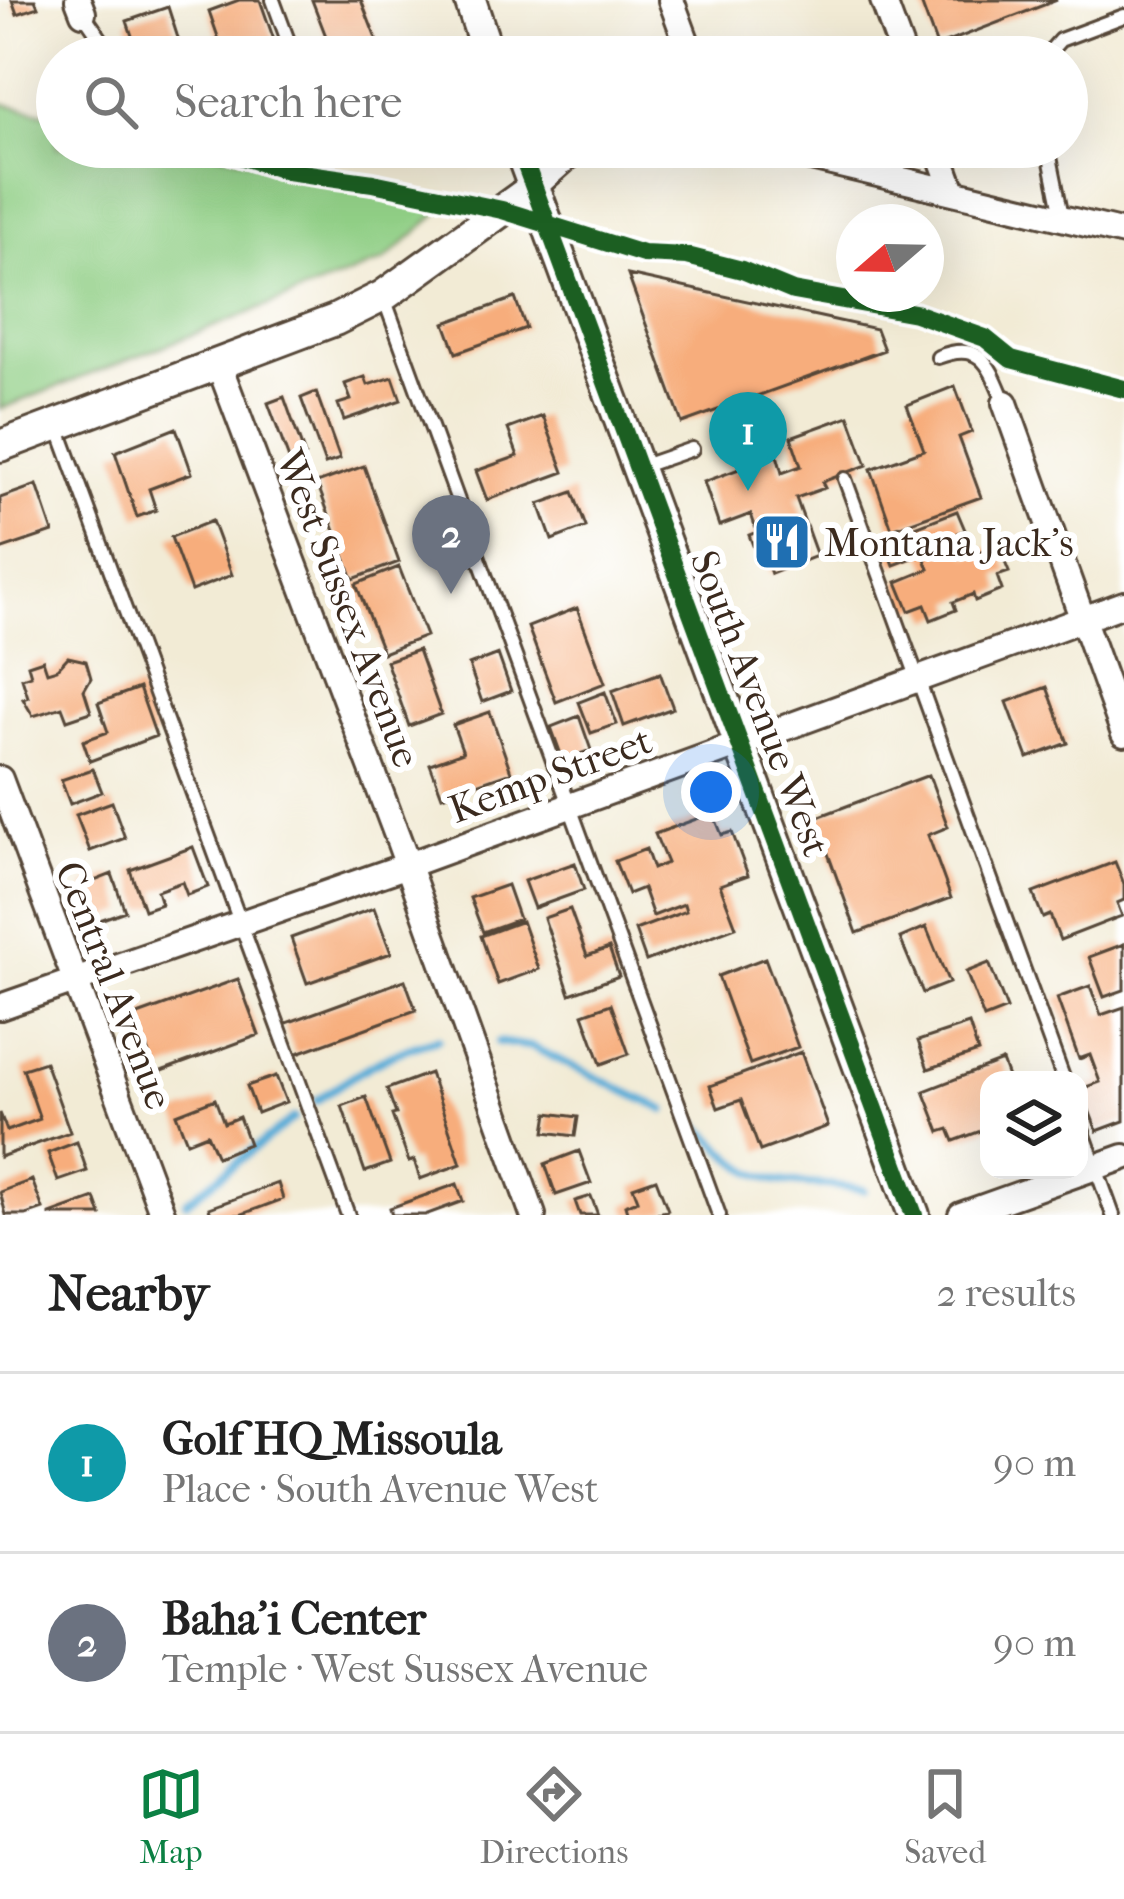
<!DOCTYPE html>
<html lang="en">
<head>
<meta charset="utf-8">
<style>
  :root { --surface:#fff; --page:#f6f6f6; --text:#222; --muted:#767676; --line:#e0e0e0; --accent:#0b8043 }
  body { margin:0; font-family:"IM FELL French Canon",serif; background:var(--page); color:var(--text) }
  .controls { position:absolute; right:36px; bottom:36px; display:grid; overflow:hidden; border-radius:24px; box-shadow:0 12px 48px #0002 }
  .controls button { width:108px; height:108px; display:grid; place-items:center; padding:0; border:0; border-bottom:3px solid var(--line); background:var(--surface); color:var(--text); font:60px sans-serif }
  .compass { position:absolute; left:836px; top:204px; width:108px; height:108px; border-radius:50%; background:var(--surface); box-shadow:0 12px 48px #0002; rotate:250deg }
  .you { position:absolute; left:711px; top:792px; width:42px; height:42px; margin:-30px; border:9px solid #fff; border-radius:50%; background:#1a73e8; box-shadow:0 0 0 18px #1a73e833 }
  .badge { display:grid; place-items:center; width:78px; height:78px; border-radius:50%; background:var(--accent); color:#fff; font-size:39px; font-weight:700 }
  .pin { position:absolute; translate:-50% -99px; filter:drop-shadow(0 3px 6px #0008) }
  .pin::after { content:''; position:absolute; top:63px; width:42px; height:36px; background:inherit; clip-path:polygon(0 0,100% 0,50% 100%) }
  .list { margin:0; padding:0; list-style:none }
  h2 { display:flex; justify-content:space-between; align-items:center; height:156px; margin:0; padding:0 48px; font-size:51px }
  h2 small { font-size:39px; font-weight:400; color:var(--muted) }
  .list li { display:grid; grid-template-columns:78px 1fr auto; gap:36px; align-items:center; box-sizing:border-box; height:180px; padding:0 48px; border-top:3px solid var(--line) }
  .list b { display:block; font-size:45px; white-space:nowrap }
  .list p { margin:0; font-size:39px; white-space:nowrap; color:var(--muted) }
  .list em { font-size:39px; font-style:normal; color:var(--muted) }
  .icon { flex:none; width:66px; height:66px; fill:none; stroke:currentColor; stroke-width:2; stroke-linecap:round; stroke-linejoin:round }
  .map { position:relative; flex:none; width:1124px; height:1215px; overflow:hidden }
  .search { position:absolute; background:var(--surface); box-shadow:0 12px 48px #0002; left:36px; right:36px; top:36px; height:132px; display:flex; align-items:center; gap:30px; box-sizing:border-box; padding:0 42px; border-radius:66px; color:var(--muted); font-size:45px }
  .sheet { height:516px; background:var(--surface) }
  nav { display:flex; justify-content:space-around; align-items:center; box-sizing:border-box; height:168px; border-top:3px solid var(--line); background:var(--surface); font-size:33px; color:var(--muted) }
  nav a { display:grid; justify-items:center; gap:6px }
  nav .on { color:var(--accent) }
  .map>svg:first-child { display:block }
</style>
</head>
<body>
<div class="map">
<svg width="1124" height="1215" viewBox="0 0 1124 1215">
  <rect width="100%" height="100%" fill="#fff"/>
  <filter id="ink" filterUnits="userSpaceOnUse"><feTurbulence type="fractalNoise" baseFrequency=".00833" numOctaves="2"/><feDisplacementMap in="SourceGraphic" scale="24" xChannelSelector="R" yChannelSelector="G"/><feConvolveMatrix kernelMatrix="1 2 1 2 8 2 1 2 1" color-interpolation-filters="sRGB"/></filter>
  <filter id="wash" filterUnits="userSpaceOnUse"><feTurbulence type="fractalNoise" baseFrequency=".004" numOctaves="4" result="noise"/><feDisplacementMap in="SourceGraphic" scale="48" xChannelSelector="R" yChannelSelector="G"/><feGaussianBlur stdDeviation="2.7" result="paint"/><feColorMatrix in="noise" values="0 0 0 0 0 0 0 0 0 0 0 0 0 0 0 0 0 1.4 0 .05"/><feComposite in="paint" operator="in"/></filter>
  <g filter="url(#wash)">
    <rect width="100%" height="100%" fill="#f2ebd5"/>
    <path fill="#91cf86" stroke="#667c52" stroke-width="3" d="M0,103L57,116V147H193L447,205L384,261L0,409Z"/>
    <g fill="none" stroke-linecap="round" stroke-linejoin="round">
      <path stroke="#5daed8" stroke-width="8" d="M498,1042L532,1047L665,1110
        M316,1101C355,1073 391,1050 438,1039
        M695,1123C719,1142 738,1171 770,1179C796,1186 833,1183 864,1190
        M186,1202L294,1118"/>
    </g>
    <g id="blocks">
      <path fill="#f7ad7b" d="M12,0H35L38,7L17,14Z
        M239,0H260L280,57H225L209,11Z
        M312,0H361L383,57H334Z
        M920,0H1057L937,46Z
        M168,7L177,35L184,53L134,42L127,21Z
        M628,275L876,329L884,350L682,423Z
        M515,298L526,328L456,353L445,323Z
        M365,377L368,385L393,377L401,400L344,420L338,404L351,400L345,384Z
        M955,386L972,432L959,437L981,497L892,529L871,469L924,450L907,405Z
        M316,392L340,459L325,464L301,398Z
        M284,397L305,456L290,462L268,403Z
        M543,416L564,472L487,500L476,471L518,456L508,429Z
        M849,416L867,465L822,482L825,488L796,498L817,556L771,574L763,551L756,553L749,535L757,532L751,514L719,526L704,482L777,455L782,473L801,466L791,437Z
        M176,428L192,473L149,489L156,510L137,517L115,452Z
        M364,466L399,562L353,579L317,483Z
        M37,485L53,532L0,550V498Z
        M573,492L586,527L552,540L539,504Z
        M957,511L965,530L958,533L968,556L998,545L1009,572L997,576L1002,590L975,601L973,594L953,602L956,610L931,620L925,605L909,611L897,582L929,569L923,554L894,565L884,539Z
        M212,521L232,575L191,591L171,537Z
        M399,567L426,636L383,653L356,584Z
        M577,608L605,683L556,702L528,627Z
        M418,650L441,714L409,726L386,661Z
        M498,654L511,691L482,702L469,665Z
        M68,657L86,661L91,678L84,690L91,712L67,720L62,707L33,716L23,699L28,697L22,678L31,675L28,665L43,660L47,672L57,669Z
        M660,673L673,708L624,726L612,691Z
        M1047,687L1068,743L1028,758L1007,702Z
        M139,688L156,736L90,761L83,741L108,732L98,703Z
        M605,692L617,724L591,733L579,702Z
        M490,712L511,772L442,796L430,764L463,752L453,725Z
        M579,716L591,750L563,760L551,727Z
        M93,769L102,792L70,804L61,780Z
        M929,775L948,827L928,835L951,898L857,933L815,818Z
        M112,802L125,838L90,851L76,815Z
        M713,813L722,835L732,832L748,875L720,885L736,927L646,961L635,930L686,911L684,904L653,916L643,888L628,894L615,861L646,849L653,869L667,863L655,834Z
        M193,847L208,887L187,895L182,882L157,891L161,904L144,910L130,870Z
        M1115,862L1124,884V900L1117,903L1122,916L1060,940L1050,915L1043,918L1033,893Z
        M575,863L584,890L534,908L524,881Z
        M112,874L125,911L97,921L84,885Z
        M507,885L519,919L483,932L470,898Z
        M374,908L391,953L307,983L291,938Z
        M570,909L587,956L609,948L619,976L570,994L544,918Z
        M522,921L539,969L498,984L481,936Z
        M926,927L949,983L923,993L900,938Z
        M1124,944V990L1104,997L1089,957Z
        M765,958L798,1047L750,1064L718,976Z
        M989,963L1007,1009L984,1018L966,972Z
        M238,979L259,1035L156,1073L135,1016Z
        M405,980L416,1010L295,1054L284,1024Z
        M1090,986L1101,1015L1124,1007V1121L1097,1131L1081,1089L1100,1082L1090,1055L1079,1059L1057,998Z
        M611,1004L629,1054L601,1064L583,1014Z
        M969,1024L978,1052L928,1069L918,1041Z
        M801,1052L828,1126L760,1151L741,1100L718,1108L710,1086Z
        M1002,1061L1009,1080H989V1128L954,1141L949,1129L940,1132L924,1091Z
        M45,1062L70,1132L0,1157V1113L7,1131L40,1119L23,1069Z
        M430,1073L461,1164L420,1179L414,1160L409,1162L392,1115L396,1114L387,1089Z
        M276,1076L286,1102L257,1113L247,1086Z
        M366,1097L390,1163L365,1172L342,1106Z
        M215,1099L224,1123L239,1117L249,1144L217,1157L207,1134L187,1142L176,1114Z
        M548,1113L578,1117L575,1136L545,1132Z
        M77,1142L87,1171L58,1181L48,1153Z
        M579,1151L591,1183L556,1195L545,1164Z
        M656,1179L668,1210L654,1215H628L625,1205L638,1200L633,1187Z
        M32,1180L43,1209L26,1215H6L0,1192Z
        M278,1183L283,1199L240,1215H211L209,1208Z
        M457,1184L463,1201L425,1215H392L390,1208Z
        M591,1196L598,1215H580L575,1201Z
        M95,1198L101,1215H50V1214Z"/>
    </g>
  </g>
  <g filter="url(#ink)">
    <use href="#blocks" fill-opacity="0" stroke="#564739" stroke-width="3"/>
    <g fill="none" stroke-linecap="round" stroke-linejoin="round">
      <defs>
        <path id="service" d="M273,0L294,57
          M83,13L105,45L153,57
          M1045,57L1060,40L1124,16
          M1048,147L1062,216
          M384,298L719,1215
          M938,357C983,339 990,368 1005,403
          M58,427L348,1215
          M637,468L692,449
          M845,479L1064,1080
          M1079,1121L1113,1215"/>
        <path id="minor" d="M78,0L83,13
          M671,0L692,57
          M883,0L904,57
          M765,147L1124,233
          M937,147L953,191
          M533,188L571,154L585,147
          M219,365L399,841L533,1215
          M1005,403L1124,734
          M0,779L163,1215
          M0,1007L408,865L1124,604
          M961,1215L1124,1157"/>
        <path id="tertiary" d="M470,0L489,57
          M519,147L914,1215
          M0,446L335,320L383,296L533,188"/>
      </defs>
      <use href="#service" stroke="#564739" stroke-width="18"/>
      <use href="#minor" stroke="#564739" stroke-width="30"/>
      <use href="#tertiary" stroke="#564739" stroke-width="36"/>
      <use href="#service" stroke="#fff" stroke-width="12"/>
      <use href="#minor" stroke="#fff" stroke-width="24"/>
      <use href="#tertiary" stroke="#fff" stroke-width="30"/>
      <defs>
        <path id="cycleway" d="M212,147L287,171L373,183L502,210L643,254L687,256L742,270L793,291L915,313L985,338L1011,359L1124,389
          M519,147L914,1215"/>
      </defs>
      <use href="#cycleway" stroke="#fff" stroke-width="26"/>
      <use href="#cycleway" stroke="#1b5e20" stroke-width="18"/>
    </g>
  </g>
  <defs>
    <symbol id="restaurant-square" viewBox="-11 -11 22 22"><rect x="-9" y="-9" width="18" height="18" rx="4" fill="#1f6fb2" stroke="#fff"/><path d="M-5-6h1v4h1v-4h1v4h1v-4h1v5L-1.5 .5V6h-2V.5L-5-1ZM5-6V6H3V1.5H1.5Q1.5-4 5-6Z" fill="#fff"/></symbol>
  </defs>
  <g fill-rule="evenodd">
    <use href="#restaurant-square" x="749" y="509" width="66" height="66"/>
  </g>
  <g text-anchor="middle" stroke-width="12" stroke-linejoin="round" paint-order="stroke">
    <g font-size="39" fill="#3b2a1e" stroke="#fff" text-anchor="start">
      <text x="824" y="556">Montana Jack's</text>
    </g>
    <g font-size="39" fill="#3b2a1e" stroke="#fff">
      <text transform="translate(349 608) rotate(69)" y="14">West Sussex Avenue</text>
      <text transform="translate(761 703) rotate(69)" y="14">South Avenue West</text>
      <text transform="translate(550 774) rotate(-20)" y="14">Kemp Street</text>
      <text transform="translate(115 985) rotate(69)" y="14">Central Avenue</text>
    </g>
  </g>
</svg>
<div class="controls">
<button><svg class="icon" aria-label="layers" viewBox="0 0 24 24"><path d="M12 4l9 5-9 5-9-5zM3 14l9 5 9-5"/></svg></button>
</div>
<svg class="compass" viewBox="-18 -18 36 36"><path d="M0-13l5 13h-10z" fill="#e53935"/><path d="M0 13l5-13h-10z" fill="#767676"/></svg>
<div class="you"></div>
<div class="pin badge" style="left:748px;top:491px;background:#0f9aa8">1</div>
<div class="pin badge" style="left:451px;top:594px;background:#6b7280">2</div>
<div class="search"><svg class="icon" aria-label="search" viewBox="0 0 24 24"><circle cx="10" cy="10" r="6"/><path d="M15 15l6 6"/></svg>Search here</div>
</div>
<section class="sheet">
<h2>Nearby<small>2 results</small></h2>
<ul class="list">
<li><span class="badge" style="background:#0f9aa8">1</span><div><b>Golf HQ Missoula</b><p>Place · South Avenue West</p></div><em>90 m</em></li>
<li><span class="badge" style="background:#6b7280">2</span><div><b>Baha'i Center</b><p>Temple · West Sussex Avenue</p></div><em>90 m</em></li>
</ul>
</section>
<nav>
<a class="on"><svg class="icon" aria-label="map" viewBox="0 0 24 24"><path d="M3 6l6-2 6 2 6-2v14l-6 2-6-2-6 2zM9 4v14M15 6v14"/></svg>Map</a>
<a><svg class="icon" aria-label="directions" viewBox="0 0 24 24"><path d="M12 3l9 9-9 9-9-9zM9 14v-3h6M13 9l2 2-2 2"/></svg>Directions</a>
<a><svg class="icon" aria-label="saved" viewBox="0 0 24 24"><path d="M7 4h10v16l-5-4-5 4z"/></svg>Saved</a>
</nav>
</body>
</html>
